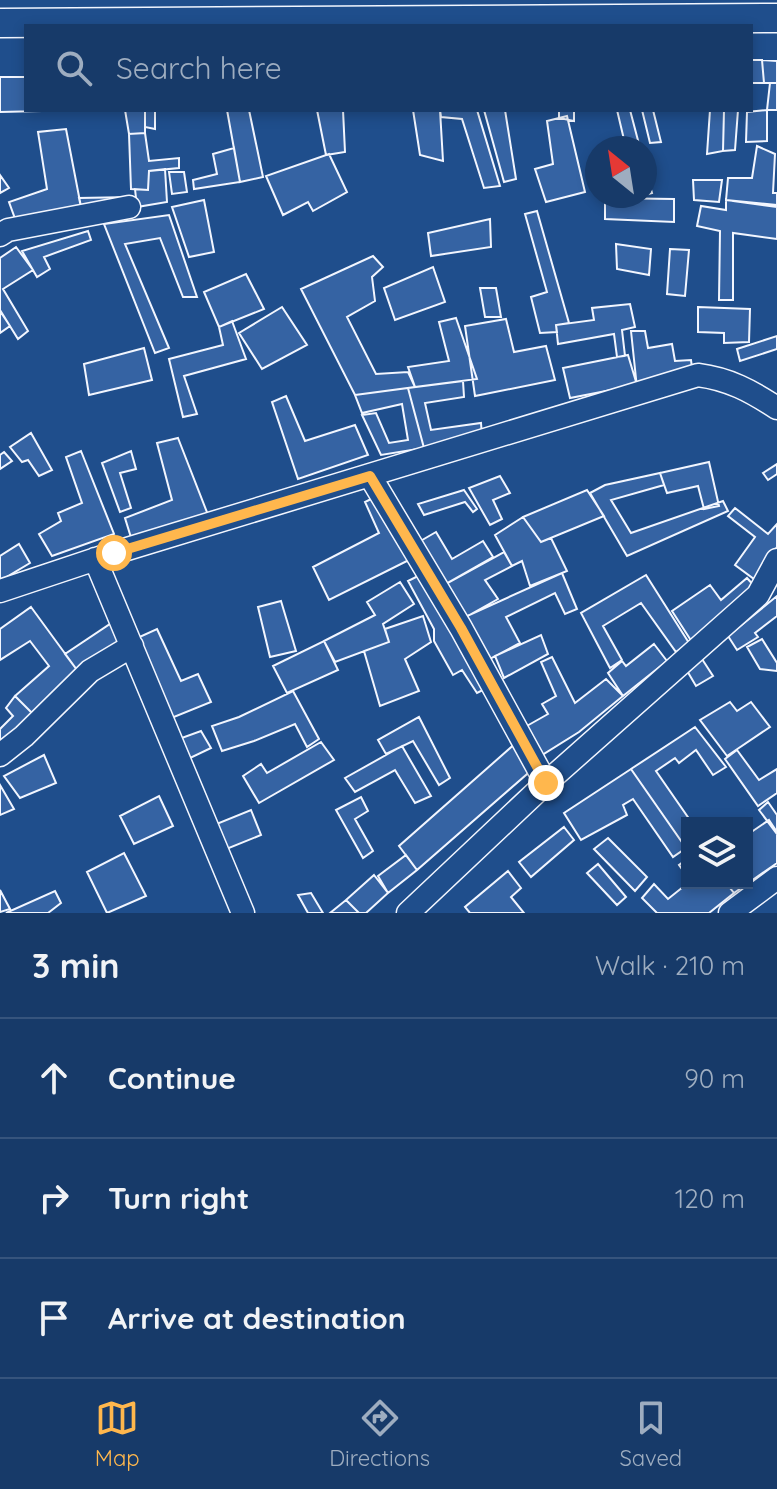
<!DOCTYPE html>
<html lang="en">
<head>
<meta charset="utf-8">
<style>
  :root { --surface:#173a69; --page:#20416f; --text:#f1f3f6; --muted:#9eadc0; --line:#36547d; --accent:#ffb74d }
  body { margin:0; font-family:Quicksand,sans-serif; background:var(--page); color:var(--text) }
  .controls { position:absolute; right:24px; bottom:24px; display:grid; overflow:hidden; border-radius:0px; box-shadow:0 4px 12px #0003 }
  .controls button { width:72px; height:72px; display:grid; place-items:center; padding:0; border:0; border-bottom:2px solid var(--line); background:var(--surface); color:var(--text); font:40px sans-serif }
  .compass { position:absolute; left:585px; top:136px; width:72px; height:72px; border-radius:50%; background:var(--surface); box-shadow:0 4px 12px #0003; rotate:330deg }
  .stop { position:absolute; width:24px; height:24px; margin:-18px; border:6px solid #ffb74d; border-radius:50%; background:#fff }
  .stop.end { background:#ffb74d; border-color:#fff; box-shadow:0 2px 8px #0008 }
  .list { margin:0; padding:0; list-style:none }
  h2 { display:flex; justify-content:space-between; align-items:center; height:104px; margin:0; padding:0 32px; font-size:34px }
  h2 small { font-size:26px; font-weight:400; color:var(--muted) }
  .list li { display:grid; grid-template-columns:52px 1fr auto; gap:24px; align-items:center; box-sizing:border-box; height:120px; padding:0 32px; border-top:2px solid var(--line) }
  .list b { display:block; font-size:30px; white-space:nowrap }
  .list em { font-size:26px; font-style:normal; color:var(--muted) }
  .icon { flex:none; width:44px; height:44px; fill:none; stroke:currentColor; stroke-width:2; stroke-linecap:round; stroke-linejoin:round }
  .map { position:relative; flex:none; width:777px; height:913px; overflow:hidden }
  .search { position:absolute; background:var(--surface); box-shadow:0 4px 12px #0003; left:24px; right:24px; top:24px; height:88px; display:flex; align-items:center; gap:20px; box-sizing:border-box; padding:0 28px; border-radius:0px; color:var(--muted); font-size:30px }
  .sheet { height:464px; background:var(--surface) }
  nav { display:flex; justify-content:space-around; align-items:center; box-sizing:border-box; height:112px; border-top:2px solid var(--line); background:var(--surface); font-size:22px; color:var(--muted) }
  nav a { display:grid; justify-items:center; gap:4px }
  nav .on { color:var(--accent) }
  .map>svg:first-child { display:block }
</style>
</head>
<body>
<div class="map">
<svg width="777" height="913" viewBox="0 0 777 913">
  <rect width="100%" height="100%" fill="#1f4e8c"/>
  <path fill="#3563a3" stroke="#f2f6ff" stroke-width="2" d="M751,60H762L764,83H751Z
    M762,60L777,61V83H764Z
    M0,77H26V110L42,111L0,112Z
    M770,83H777V110H767Z
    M125,110H145V133L129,134Z
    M145,110H155V129L145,127Z
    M227,110H249L263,177L240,182Z
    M317,110H343L345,152L326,155Z
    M413,110H440L443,161L420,155Z
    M440,110H477L500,186L484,188L462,119L441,117Z
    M484,110H505L516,179L504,182Z
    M559,110H574V121L559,118Z
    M617,110H630L640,148H626Z
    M642,110H653L661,142L650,143Z
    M710,110H724L723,151L707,154Z
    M724,110H738L735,150L723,151Z
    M767,110V141L746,142L747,112Z
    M567,116L585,192L546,202L535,169L553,164L547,121Z
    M66,129L82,212L17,224L9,202L47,189L38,132Z
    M145,133L149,161L179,158V168L149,171L148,190L131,189L129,134Z
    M757,146L775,154L773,193H777V205L726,200L728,178H752Z
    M234,148L240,182L194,189L193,180L217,174L213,154Z
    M329,154L347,192L313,211L308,202L283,215L266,176Z
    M645,167L652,193L645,195Z
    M165,169L167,202L137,207L135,189L148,190L149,171Z
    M169,172H184L187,192L172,194Z
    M0,175L9,188L0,193Z
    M693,180H722L719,202L694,200Z
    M133,197L82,212L79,198Z
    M605,198L674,199V222L605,219Z
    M204,200L214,252L189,257L172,207Z
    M726,200L777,207V239L733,233V300H719L720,231L697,226L701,206L726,210Z
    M537,211L569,323L556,325L557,332L540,333L531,297L547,292L525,214Z
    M169,215L197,297H183L160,238L125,244L169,348L155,353L104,224Z
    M490,219L491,247L431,256L428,233Z
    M88,231L91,240L44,257L50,269L37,277L22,251Z
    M616,244L651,249L649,275L617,269Z
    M16,247L33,270L3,289L28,331L18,339L0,310V258Z
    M670,249L689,250L685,296L667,294Z
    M373,256L383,267L372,277L375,301L347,317L376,374L408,372L415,387L355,395L301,289Z
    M433,267L445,302L395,320L384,288Z
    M246,274L264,309L219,327L204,292Z
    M480,288H496L501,317H485Z
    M630,304L635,327L622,330L625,356L617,357L614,334L558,344L556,325L594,320L592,308Z
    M282,307L307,345L262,369L239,333Z
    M698,307L750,309L749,342L724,343V333L698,332Z
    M0,311L10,326L0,333Z
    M456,318L477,379L415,387L408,367L449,361L439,322Z
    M506,319L514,352L546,346L555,380L475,396L465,326Z
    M232,321L246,359L184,376L197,414L183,417L169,359L223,345L219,327Z
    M631,331H645L648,348L672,344L675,361L691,360L693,375L637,388Z
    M777,336V349L740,361L737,349Z
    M144,348L152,380L89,395L84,364Z
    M628,355L637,385L570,398L563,368Z
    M463,381L464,397L425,403L431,430L481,423L482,437L424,448L408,388Z
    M408,388L424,448L381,455L362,415L376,413L389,443L408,440L402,404L362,413L355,395Z
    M286,396L305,441L355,425L368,455L298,479L272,402Z
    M31,433L52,470L39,476L28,460L22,462L10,447Z
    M178,438L210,520L133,544L125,518L172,500L157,443Z
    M81,451L114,534L52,556L39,534L61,521L58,513L82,503L66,457Z
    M131,451L136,469L120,473L131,508L120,512L102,463Z
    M4,452L12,461L0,469V455Z
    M709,462L719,506L704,509L698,486L667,493L660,473Z
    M777,464V474L768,480L763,473Z
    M660,473L664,485L611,500L631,533L723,501L728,511L627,556L590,493L605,485Z
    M500,476L510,493L493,500L502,519L490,525L469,488Z
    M464,490L477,509L473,512L465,502L424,515L418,504Z
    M587,490L604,516L541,542L523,517Z
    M379,495L411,559L329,600L313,567L379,533L365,502Z
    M735,508L768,534L777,524V547L754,579L735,565L755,537L728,516Z
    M523,517L541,542L551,538L567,571L530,586L522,561L512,566L495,535Z
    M436,532L452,559L483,541L493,557L442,586L417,543Z
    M19,544L30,563L0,581V556Z
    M504,552L512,566L485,580L498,599L464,618L442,586Z
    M562,573L577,609L565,614L555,593L506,617L520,643L488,660L467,616Z
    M420,575L489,687L477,693L462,670L453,675L434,641V629L408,581Z
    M646,575L689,643L676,652L641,603L603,626L622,660L610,668L581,613Z
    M747,578L756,588L692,642L672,611L710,585L721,600Z
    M400,582L414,604L383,624L389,642L335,662L324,641L375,615L367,602Z
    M777,596V616L755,633L758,637L737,650L728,636Z
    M281,601L296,651L270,657L258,607Z
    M31,607L80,674L34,715L15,696L49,666L30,641L0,660V629Z
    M423,616L431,642L405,659L419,691L380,706L364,651L389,642L385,629Z
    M113,622L127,643L80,674L65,654Z
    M157,629L181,681L198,674L211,702L169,719L135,639Z
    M541,635L548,654L504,678L495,656Z
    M762,639L777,663V671L760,669L747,647Z
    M324,641L338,670L287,693L273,666Z
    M654,644L667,661L623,696L608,673L622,661L626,666Z
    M552,657L575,703L606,679L623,696L579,732L542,755L525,727L548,714L542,704L556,696L541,662Z
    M702,659L713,676L696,686L686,669Z
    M293,691L319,739L307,747L295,724L254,741L222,751L212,726L239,717Z
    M15,696L34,715L0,748V729L13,716L6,708Z
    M730,702L737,711L751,702L770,727L727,756L700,720Z
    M419,717L450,778L439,785L413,741L386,754L378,740Z
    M695,727L726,767L713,775L696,750L679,763L675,758L656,771L692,823H687L686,848L631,769Z
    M201,731L211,748L186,760L176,740Z
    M321,742L334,760L259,803L243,776L261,764L267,773Z
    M517,742L534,768L417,870L399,846Z
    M402,746L431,796L415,803L395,770L355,792L345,778Z
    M737,750L759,780L777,769V793L758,806L725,759Z
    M44,755L56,783L20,798L4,776Z
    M631,769L686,848L673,857L633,799L623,805L627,815L581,840L564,813Z
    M0,785L14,809L0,815Z
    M159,796L173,826L134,844L120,816Z
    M361,797L368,811L355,819L373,851L363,858L336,810Z
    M768,802L777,815V834L759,810Z
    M251,810L261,835L224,850L214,825Z
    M769,820L777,832V863L734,893L726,883H747V835Z
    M564,827L574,840L531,877L519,862Z
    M608,838L647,877L635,891L594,849Z
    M124,853L146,896L107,913L87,872Z
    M406,855L417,870L388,893L378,876Z
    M687,859V876L679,865Z
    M598,864L626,897L617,905L587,873Z
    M508,871L521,888L511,897L524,913H470L465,907Z
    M374,875L388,893L366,913H359L346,900Z
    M688,883H726L734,893L709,913H657L642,898L654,884L668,899Z
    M0,890L10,909L0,912Z
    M55,891L61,903L48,913H6Z
    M311,893L323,913H308L298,895Z
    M346,900L359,913H330Z"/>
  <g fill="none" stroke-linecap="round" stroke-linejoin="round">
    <defs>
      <path id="minor" d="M0,235L8,230L129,207
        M370,476L461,628L546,783
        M95,559L243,913
        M0,591L114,553L698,375C729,379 751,391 777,408
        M0,755L24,736L90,671L132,646
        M408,913L546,783L758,595L777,560
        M730,913L777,878"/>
      <path id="major" d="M0,23L777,18"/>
    </defs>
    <use href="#minor" stroke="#f2f6ff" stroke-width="25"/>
    <use href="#major" stroke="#f2f6ff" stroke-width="31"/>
    <use href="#minor" stroke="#1f4e8c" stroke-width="22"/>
    <use href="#major" stroke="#1f4e8c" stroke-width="28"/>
  </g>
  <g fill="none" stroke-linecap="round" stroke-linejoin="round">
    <path stroke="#ffb74d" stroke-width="10" d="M114,553L370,476L461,628L546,783"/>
  </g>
</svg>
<div class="controls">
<button><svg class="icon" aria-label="layers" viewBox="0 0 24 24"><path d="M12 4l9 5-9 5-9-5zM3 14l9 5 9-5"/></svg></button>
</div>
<svg class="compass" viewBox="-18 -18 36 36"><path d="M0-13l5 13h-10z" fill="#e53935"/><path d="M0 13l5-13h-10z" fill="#9eadc0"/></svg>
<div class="stop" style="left:114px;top:553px"></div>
<div class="stop end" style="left:546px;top:783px"></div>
<div class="search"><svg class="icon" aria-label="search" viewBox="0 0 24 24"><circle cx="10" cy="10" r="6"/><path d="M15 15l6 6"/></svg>Search here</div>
</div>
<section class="sheet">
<h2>3 min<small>Walk · 210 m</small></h2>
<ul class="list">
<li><svg class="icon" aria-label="ahead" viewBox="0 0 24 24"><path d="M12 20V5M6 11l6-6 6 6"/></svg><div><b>Continue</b></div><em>90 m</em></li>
<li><svg class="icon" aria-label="right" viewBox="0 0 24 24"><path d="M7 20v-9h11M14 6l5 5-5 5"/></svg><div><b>Turn right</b></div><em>120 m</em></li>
<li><svg class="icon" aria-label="arrive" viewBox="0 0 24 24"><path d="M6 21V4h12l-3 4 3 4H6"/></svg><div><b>Arrive at destination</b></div></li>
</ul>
</section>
<nav>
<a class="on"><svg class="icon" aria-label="map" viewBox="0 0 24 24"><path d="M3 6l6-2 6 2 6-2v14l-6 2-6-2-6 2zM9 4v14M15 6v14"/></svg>Map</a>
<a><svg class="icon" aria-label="directions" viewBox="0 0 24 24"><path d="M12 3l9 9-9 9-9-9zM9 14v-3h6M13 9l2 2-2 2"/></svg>Directions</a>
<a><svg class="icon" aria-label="saved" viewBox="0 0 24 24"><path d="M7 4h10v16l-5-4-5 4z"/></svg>Saved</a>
</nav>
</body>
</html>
